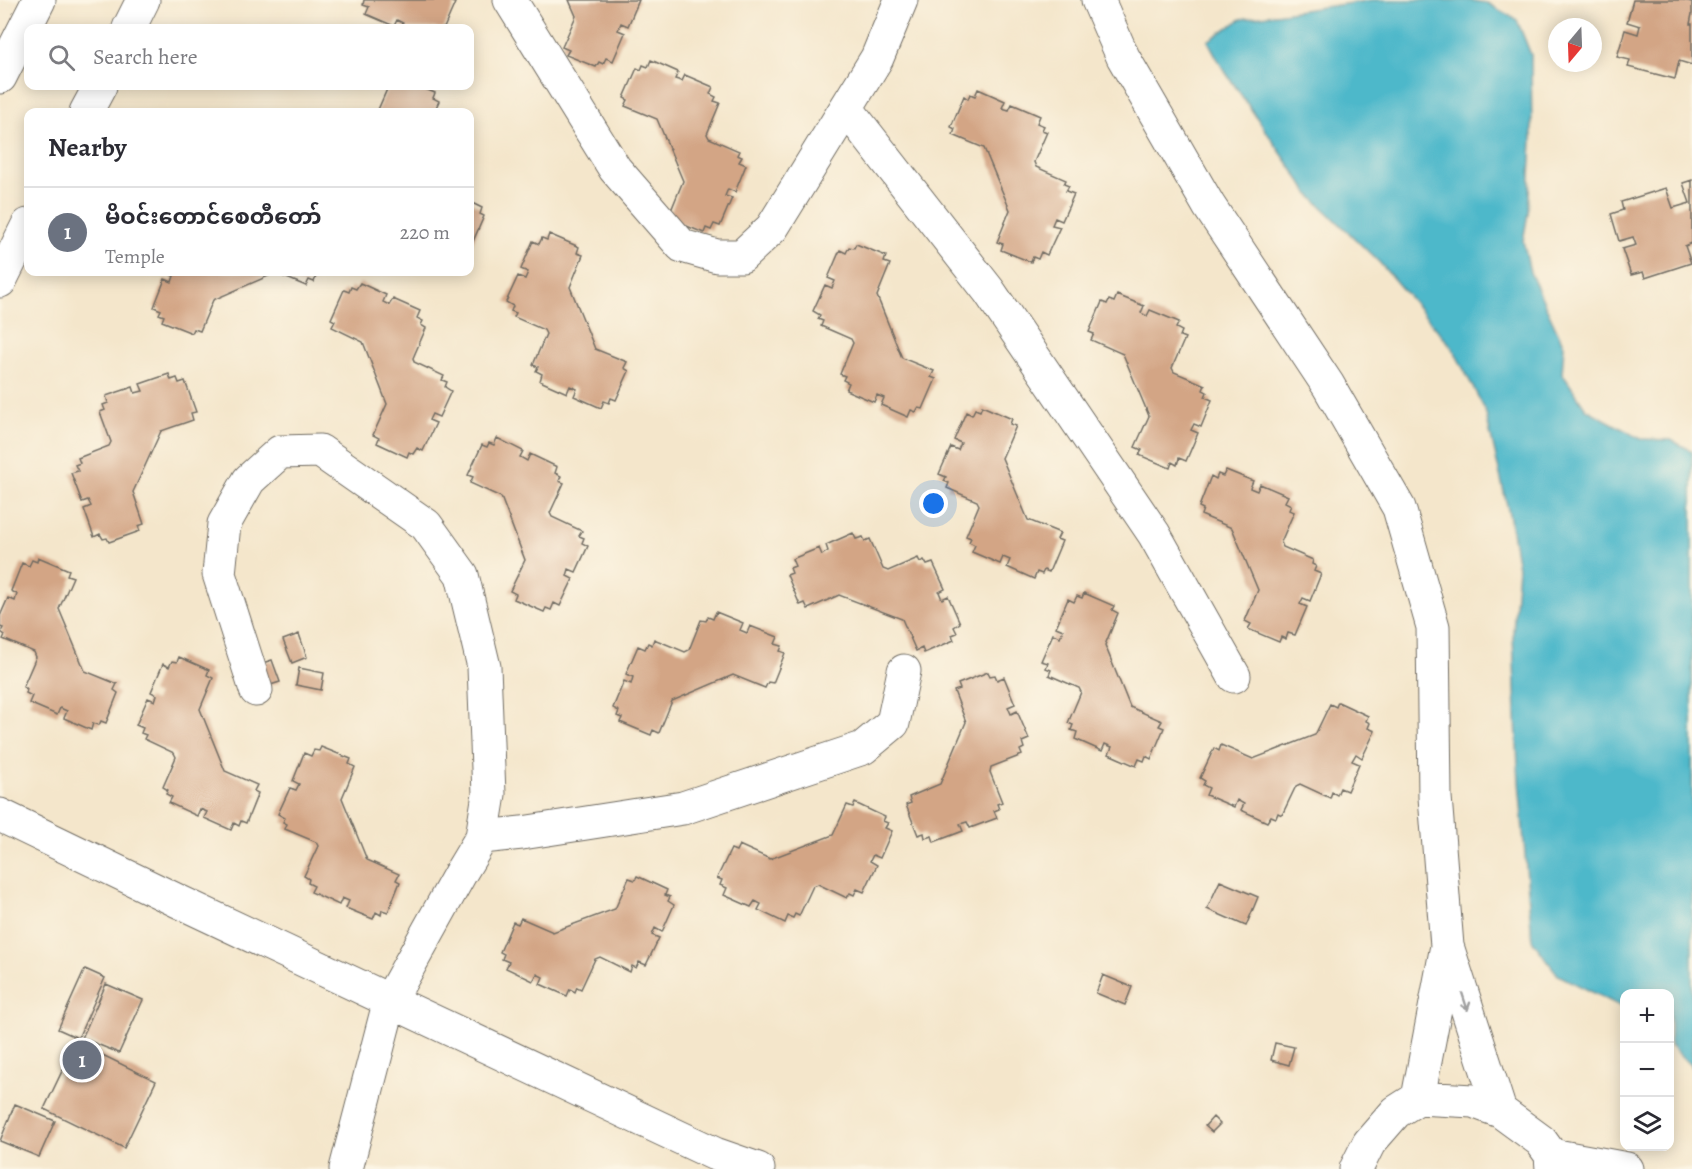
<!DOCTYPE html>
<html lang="en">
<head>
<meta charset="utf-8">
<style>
  :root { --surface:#fff; --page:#f2f2f3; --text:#2b2b33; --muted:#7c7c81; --line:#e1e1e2; --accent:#1f6fb2 }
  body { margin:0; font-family:Alegreya,"Noto Sans Myanmar",serif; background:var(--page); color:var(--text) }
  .controls { position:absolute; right:18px; bottom:18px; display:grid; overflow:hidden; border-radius:12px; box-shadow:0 3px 15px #0003 }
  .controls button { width:54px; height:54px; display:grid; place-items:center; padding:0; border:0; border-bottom:2px solid var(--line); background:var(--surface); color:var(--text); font:30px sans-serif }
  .compass { position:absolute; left:1548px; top:18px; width:54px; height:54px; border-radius:50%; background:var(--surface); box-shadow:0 3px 15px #0003; rotate:199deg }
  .you { position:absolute; left:934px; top:504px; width:21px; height:21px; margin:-15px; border:4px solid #fff; border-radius:50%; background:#1a73e8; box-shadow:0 0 0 9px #1a73e833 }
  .badge { display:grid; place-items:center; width:39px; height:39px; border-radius:50%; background:var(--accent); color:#fff; font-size:20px; font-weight:700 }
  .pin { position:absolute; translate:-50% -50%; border:3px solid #fff; box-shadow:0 2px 6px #0006 }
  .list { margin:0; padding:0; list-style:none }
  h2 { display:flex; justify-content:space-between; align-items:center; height:78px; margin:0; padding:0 24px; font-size:26px }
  h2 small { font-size:20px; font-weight:400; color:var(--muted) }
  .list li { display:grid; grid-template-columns:39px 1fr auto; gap:18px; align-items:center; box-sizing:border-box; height:90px; padding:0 24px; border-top:2px solid var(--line) }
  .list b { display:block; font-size:22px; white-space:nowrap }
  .list p { margin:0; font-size:20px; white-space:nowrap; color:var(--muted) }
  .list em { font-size:20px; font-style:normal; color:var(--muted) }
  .icon { flex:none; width:33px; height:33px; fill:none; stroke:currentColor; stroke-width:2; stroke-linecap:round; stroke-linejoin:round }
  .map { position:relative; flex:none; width:1692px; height:1169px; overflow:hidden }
  .search { position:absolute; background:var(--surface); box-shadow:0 3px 15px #0003; left:24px; top:24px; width:450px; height:66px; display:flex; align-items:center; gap:15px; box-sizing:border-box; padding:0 21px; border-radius:12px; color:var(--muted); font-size:22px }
  .panel { position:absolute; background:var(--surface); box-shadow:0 3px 15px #0003; left:24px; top:108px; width:450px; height:168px; border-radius:12px }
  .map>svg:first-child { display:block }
</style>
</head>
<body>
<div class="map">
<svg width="1692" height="1169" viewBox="0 0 1692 1169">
  <rect width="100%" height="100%" fill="#fcf5e5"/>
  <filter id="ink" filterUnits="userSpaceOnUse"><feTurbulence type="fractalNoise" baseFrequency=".0167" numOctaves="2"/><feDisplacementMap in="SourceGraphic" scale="12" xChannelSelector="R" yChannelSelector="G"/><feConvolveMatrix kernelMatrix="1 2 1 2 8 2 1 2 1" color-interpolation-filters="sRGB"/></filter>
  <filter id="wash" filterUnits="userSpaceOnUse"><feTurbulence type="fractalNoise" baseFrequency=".008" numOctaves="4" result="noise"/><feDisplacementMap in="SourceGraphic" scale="24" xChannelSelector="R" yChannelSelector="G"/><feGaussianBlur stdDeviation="1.35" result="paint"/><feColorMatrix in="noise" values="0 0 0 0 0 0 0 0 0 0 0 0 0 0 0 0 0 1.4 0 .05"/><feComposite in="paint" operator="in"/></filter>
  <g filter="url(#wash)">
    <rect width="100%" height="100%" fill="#f4e6cb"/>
    <path fill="#4db8ca" stroke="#3c727a" stroke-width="1.5" d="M1372,0H1467L1487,3L1517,20L1531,55L1532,140L1528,213L1523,241L1530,272L1564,346L1562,373L1586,409L1641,439L1671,440L1692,451V1067L1670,1045V994H1624V1008L1558,975L1532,940L1518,768L1513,633L1518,568L1510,518L1485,410L1452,347L1380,263L1310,195L1222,67L1208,41L1241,19Z"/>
    <g id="blocks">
      <path fill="#d3a585" d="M364,0H451V2L455,3L444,28H401L403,23L397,20L394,26L366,14L369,7L363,5Z
        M569,0H639L628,26L621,23L618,30L625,33L613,61L606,58L603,64L599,62L596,67L566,55L569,50L562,47L576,16Z
        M1633,0H1683L1692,2V14L1690,24H1692V65L1679,61L1675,79L1628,67L1630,60L1617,57L1625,30L1638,34L1640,26L1627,22Z
        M651,60L678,72L675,79L682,81L685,75L713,87L710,94L716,97L714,101L720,103L707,134L709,138L739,151L737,155L742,157L739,162L746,165L735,192L728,189L725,196L732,198L720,226L714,224L711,230L706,228L704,233L674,221L670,213L683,181L657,119L625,106L628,100L624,98L637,68L641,70L643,65L648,67Z
        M397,86H418L435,93L433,98L439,101L434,112H377L388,87L395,89Z
        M978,89L1005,101L1002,108L1009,110L1012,104L1040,116L1037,123L1044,126L1042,130L1047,132L1034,162L1036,167L1066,180L1064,184L1069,186L1066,191L1074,194L1062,221L1055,218L1052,225L1060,227L1047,255L1041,252L1038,259L1033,257L1031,262L1001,250L1003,244L997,242L1010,210L984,148L953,135L955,129L951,127L964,96L968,99L970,94L975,96Z
        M1692,180V243L1685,246L1691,263L1645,278L1643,272L1631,275L1622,249L1636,245L1633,237L1619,241L1611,214L1623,210L1621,202L1666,188L1673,208L1690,203L1683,183Z
        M470,202L482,208L480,214L484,216L471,246L470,245Z
        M549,234L579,247L577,253L583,255L570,287L595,349L627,362L624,368L629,371L616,400L611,398L609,403L604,401L601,408L574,396L577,389L570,386L567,393L540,381L542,374L536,371L538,367L533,365L546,334L544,330L514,317L516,313L511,311L513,306L506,302L518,276L525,279L528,272L521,269L533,241L539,244L542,238L547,240Z
        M856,244L886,256L884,262L890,264L877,296L902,358L934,371L931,377L936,379L923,409L918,408L916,412L911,410L908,417L881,405L884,398L877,395L874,402L846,390L849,383L843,380L845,376L840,374L853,343L851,339L821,326L823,321L818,319L820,315L813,311L825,285L832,288L835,281L828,278L840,250L846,253L849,247L854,248Z
        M165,272H318L314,282L309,280L306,286L275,273L213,300L200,331L194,329L192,333L162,321L164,316L159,314L161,310L154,307L165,279L172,282L174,276Z
        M360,283L386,295L383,302L389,305L393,299L420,311L417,318L423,321L421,325L426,328L413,358L414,362L444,376L442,380L447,382L445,387L451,391L439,417L432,414L429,420L436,423L423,451L417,448L413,454L409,452L407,457L377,443L379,438L373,435L387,404L363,342L332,327L335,321L331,319L344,290L349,292L351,287L356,289Z
        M1117,295L1144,306L1141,313L1147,316L1150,310L1179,322L1176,328L1182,331L1180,336L1185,338L1172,368L1174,372L1205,385L1203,390L1207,392L1205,397L1212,400L1201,427L1194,424L1191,430L1198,433L1186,461L1179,458L1177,465L1172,462L1170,468L1139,455L1142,450L1135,447L1149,416L1123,354L1091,340L1094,334L1089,332L1102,302L1107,304L1109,300L1114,302Z
        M169,374L171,380L177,378L179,383L185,381L196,412L191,413L193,420L161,431L133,492L144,524L138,526L140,531L109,542L107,538L103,539L100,534L94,537L84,509L91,506L88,500L82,502L71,473L78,471L75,465L80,463L78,458L109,446L111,442L100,412L105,410L103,405L108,403L106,396L133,387L135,393L143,391L140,384Z
        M982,406L1012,419L1010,424L1016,426L1002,458L1028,520L1060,533L1057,539L1062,541L1049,572L1044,570L1042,574L1037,572L1034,579L1007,567L1010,560L1003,557L1000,564L972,552L975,545L969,542L971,538L966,536L979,505L977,501L947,488L949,483L944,481L946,477L939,474L951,447L958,450L961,443L954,440L966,412L972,415L975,409L980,411Z
        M497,438L523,451L520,457L527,461L530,454L557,467L555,473L561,476L559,481L564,483L550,513L552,517L582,531L579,536L584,538L582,543L588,546L576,572L569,569L567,576L573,579L560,606L554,603L551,610L546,608L544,612L514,599L516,594L510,591L525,560L501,497L470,483L473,477L468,475L482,445L487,447L489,443L494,445Z
        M1226,470L1253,481L1250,488L1257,491L1260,484L1288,496L1285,502L1291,505L1289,510L1294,512L1281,542L1283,547L1313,560L1312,564L1316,566L1314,571L1321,574L1310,601L1303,598L1300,604L1307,607L1295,635L1288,633L1286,639L1281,637L1279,642L1248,629L1251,624L1245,621L1258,590L1232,528L1201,515L1203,509L1199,507L1211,476L1216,479L1218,474L1223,476Z
        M853,533L856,539L863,537L865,541L870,539L883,569L888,571L918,558L920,562L924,560L927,565L933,563L945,589L939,592L942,599L948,596L960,623L954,627L957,633L952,635L954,640L924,653L922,648L916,651L902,619L839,595L808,609L805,603L800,605L787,575L792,573L790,568L795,566L792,559L819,548L822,555L828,551L826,545Z
        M38,557L69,570L67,575L73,577L59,609L85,671L117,684L114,690L118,693L106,723L101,721L99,725L93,723L91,730L64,718L67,711L60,708L57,715L29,703L32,696L26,693L27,689L23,687L36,657L34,652L3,639L5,635L1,632L3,628L0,627V616L8,598L15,601L17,594L11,591L22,563L29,566L32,560L37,562Z
        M1084,593L1114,606L1112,610L1118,613L1105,645L1130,707L1162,721L1159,726L1164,728L1151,759L1146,756L1144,761L1139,759L1136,766L1109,754L1112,747L1105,744L1102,751L1075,739L1077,732L1071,730L1073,725L1068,723L1081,692L1079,688L1049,675L1051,670L1046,668L1048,663L1041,661L1053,634L1060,637L1063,630L1056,627L1068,599L1074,602L1077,596L1082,598Z
        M716,612L743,623L740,630L747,633L750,626L778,637L775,644L782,646L780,651L785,653L773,683L768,682L765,688L733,675L672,701L659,733L653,730L651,735L620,722L622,718L617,716L619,711L613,708L624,681L631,684L633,677L626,674L638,646L645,649L648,643L652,645L654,639L685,652L689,650L701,620L706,621L708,617L713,619Z
        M299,634L307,657L292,663L283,640Z
        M179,657L209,670L207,675L213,678L200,709L225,771L257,785L254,791L258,793L246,823L241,821L239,826L234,823L231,830L204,818L207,812L200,809L197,816L169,803L172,797L166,794L168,790L163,787L176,757L174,753L144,739L146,735L141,733L143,728L136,725L148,698L155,701L157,695L151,692L163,664L169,667L172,661L177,662Z
        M272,660L280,682L264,687L256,665Z
        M299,668L324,673L321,690L296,685Z
        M988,672L990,676L995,675L997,680L1004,677L1015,704L1008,707L1011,714L1017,711L1029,739L1022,742L1024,748L1020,750L1022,755L991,767L990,772L1002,802L997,804L999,809L994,811L997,818L970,828L967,822L960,824L963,831L934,842L932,836L925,838L924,833L918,835L906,805L911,803L909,797L940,784L966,722L954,691L960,689L958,684Z
        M1338,702L1368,716L1366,721L1370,723L1368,728L1375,731L1362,758L1356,754L1352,761L1359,764L1347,791L1340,788L1337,795L1332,792L1330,798L1300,784L1296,786L1282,815L1278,813L1276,818L1271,816L1267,822L1241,810L1244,804L1237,800L1234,807L1206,795L1209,788L1203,785L1205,781L1200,778L1214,748L1219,751L1221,745L1253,759L1315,735L1330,704L1336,707Z
        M321,747L351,759L349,764L355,767L342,798L367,860L399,874L396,880L400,882L388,912L382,910L381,915L376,912L373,919L346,908L349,901L342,898L339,905L311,892L314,886L308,883L309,879L304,876L318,846L316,842L285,829L287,824L283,822L285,818L278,814L290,788L296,790L299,784L293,781L304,753L311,756L314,750L319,751Z
        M855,803L885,817L883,821L888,823L885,828L892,831L880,858L873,855L870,861L877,865L864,892L857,889L854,895L850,893L847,898L818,884L813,886L799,916L795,914L793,918L788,916L785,923L758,910L761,904L755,901L751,907L724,895L727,888L720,885L722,880L717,878L731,849L736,851L739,845L770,859L833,835L847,805L853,807Z
        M637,876L667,890L665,895L670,897L668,901L674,905L662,932L655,928L652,935L659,938L646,965L639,962L636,968L632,966L630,972L600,957L595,959L581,989L577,987L575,992L570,989L567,996L540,984L543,977L537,974L533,981L506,968L509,962L502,959L504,954L500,952L513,922L518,924L521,918L553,932L615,909L629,878L635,880Z
        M1220,881L1258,897L1246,926L1207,909Z
        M85,969L105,978L78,1038L58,1029Z
        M1103,975L1132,987L1125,1005L1096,993Z
        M106,984L143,1000L119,1053L82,1038Z
        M76,1042L156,1081L124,1148L44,1109Z
        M1275,1043L1294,1047L1289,1065L1271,1060Z
        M15,1104L55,1121L39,1157L0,1141Z
        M1213,1117L1220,1124L1212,1132L1205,1126Z"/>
    </g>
  </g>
  <g filter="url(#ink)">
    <use href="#blocks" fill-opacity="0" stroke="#716c63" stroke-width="1.5"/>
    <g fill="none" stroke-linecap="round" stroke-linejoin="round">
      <defs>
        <path id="minor" d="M510,0L615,169L682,246L717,256H742L772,228L877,58L901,0
          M1098,0L1123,57L1209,206L1328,385L1399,508L1433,627L1435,797L1447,946L1500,1111
          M846,108L989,291L1154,534L1234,676
          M256,690L219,574L224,524L249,480L280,452L320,451L426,525L462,575L484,667L489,794L482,837L461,872L390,1000L346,1169
          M0,815L178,901L715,1154L758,1169
          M482,837L522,833L683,808L863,748L893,723L904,671
          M1418,1098L1446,951
          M1551,1155L1627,1169
          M1356,1169L1369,1143L1396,1112L1418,1098L1473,1101L1500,1111L1541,1141L1551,1155L1552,1169"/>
        <path id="major" d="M129,28L143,0
          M0,77L39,0
          M86,112L100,86
          M0,281L28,225"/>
      </defs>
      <use href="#minor" stroke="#716c63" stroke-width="35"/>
      <use href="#major" stroke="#716c63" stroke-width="35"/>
      <use href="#minor" stroke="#fff" stroke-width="33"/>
      <use href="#major" stroke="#fff" stroke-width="33"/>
    </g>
    <defs><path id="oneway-shaft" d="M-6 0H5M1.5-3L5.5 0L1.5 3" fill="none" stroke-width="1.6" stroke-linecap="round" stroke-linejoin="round" transform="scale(1.5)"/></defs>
    <use stroke="#a0a0a0" href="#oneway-shaft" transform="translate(1465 1002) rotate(72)"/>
  </g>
</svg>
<div class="controls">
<button>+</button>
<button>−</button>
<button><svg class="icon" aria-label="layers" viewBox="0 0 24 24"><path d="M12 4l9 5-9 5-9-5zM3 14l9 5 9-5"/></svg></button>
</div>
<svg class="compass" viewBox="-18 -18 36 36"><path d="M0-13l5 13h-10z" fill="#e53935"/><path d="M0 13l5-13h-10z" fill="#7c7c81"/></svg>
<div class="you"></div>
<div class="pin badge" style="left:82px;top:1060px;background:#6b7280">1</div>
<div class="search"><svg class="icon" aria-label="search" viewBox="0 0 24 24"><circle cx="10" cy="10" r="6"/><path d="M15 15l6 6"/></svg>Search here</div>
<section class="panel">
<h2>Nearby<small></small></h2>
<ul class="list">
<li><span class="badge" style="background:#6b7280">1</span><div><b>မိဝင်းတောင်စေတီတော်</b><p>Temple</p></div><em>220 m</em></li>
</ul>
</section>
</div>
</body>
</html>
